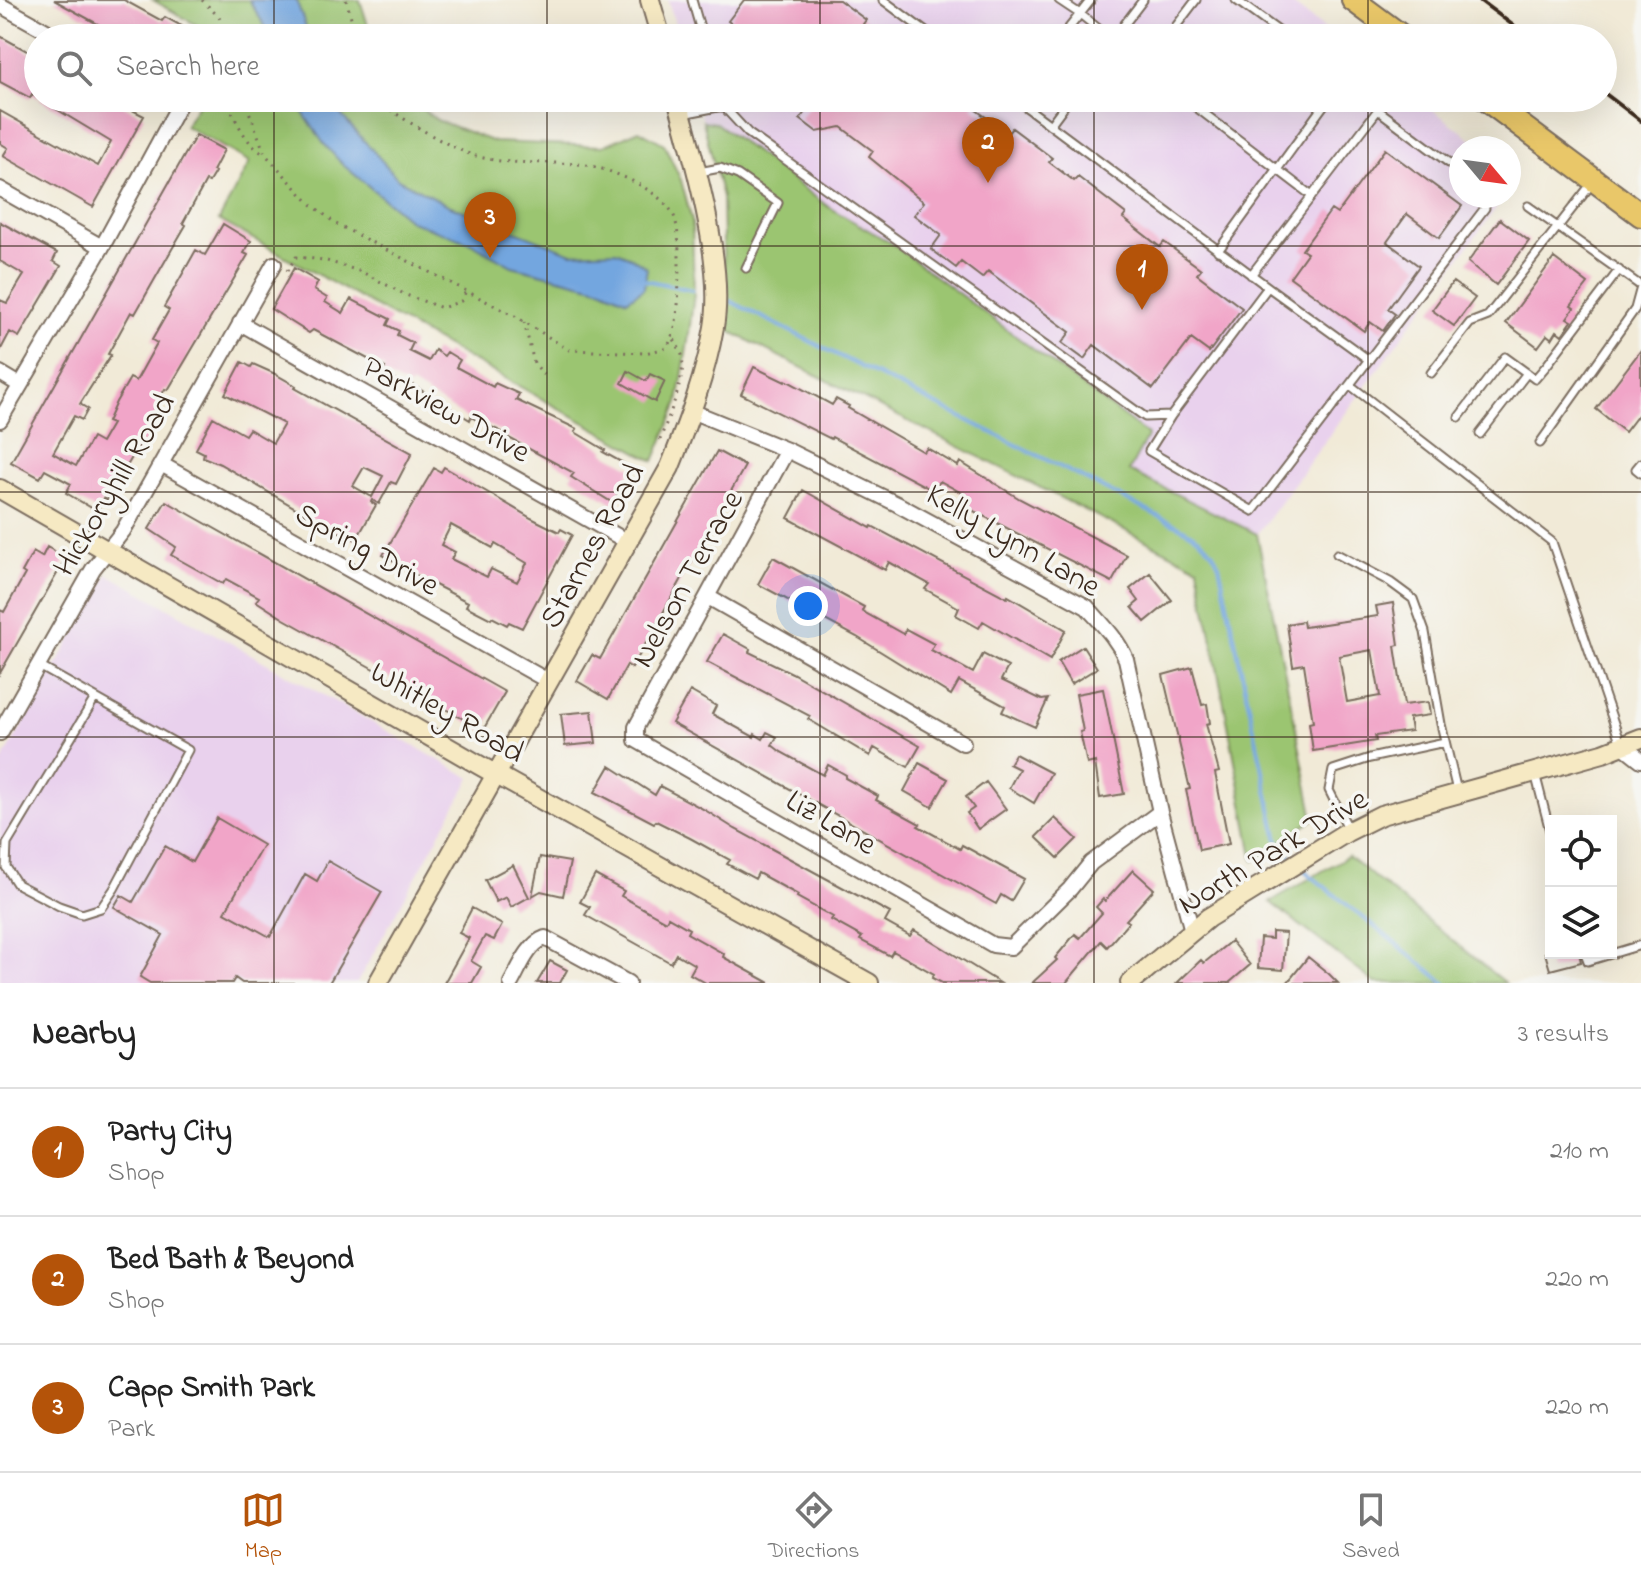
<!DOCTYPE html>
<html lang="en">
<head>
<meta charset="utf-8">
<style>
  :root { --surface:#fff; --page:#f2f2f2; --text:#222; --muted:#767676; --line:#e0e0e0; --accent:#b45309 }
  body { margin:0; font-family:"Indie Flower",sans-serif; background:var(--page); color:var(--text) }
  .controls { position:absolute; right:24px; bottom:24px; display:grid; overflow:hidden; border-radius:0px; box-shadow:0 8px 32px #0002 }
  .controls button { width:72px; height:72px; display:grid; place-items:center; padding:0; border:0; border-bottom:2px solid var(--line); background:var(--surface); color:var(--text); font:40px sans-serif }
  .compass { position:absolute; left:1449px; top:136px; width:72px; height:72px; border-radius:50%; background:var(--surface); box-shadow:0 8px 32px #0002; rotate:119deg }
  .you { position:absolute; left:808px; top:606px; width:28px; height:28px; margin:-20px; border:6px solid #fff; border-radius:50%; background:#1a73e8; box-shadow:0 0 0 12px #1a73e833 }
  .badge { display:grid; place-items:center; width:52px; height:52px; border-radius:50%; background:var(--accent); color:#fff; font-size:26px; font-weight:700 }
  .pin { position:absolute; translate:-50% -66px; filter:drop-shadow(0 2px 4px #0008) }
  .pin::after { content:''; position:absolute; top:42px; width:28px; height:24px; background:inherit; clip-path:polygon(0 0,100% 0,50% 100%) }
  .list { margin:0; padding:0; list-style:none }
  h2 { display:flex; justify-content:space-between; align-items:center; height:104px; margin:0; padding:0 32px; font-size:34px }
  h2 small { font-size:26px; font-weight:400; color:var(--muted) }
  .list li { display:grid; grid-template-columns:52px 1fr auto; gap:24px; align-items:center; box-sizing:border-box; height:128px; padding:0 32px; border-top:2px solid var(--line) }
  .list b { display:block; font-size:30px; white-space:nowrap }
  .list p { margin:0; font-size:26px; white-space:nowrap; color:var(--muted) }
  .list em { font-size:26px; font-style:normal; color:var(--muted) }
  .icon { flex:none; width:44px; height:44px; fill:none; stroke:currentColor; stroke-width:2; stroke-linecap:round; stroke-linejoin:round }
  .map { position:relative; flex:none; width:1641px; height:983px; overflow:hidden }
  .search { position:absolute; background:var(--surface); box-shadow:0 8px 32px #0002; left:24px; right:24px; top:24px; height:88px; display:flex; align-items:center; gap:20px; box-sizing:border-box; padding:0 28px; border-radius:44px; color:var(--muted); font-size:30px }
  .sheet { height:488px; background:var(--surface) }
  nav { display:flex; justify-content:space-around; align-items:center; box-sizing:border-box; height:112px; border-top:2px solid var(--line); background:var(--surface); font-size:22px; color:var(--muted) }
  nav a { display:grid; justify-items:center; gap:4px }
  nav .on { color:var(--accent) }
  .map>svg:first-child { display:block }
</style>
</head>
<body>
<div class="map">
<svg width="1641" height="983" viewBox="0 0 1641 983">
  <rect width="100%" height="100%" fill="#f6f6f2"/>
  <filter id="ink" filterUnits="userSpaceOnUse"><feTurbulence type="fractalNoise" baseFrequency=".0125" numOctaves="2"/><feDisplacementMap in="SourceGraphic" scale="16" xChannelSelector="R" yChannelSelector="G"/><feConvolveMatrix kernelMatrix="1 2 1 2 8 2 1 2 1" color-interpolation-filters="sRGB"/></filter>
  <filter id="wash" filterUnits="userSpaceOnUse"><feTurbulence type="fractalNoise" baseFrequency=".006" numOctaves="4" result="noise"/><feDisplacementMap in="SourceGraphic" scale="32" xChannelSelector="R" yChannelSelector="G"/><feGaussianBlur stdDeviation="1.8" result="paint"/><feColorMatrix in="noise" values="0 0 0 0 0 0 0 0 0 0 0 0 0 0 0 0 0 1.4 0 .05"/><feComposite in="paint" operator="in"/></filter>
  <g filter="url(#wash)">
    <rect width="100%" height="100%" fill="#f1ead7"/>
    <path fill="#e9d1ed" d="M668,0H1286L1337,38H679Z
      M697,98H1417L1484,148H1461V196H1505L1257,534L1128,471L1148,435L891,243L830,208L716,123L703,121Z
      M108,574L471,778L357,983H0V765Z"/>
    <path fill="#9bc571" stroke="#6b7848" stroke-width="2" d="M153,0H360L372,38H210L212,34Z
      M202,98H407L437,120L494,142L603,146L639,130L664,144L681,180L692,221L694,294L688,341L678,403L654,461L219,220L250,162L185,126Z
      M703,121L716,123L830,208L891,243L1148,435L1129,471L1257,534L1314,819L1254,861L1198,567L725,329L722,197Z
      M1348,856L1505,983H1375L1270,902Z"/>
    <path fill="#73a6df" stroke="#57687e" stroke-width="2" d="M249,0H296L310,38H272Z
      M293,98H329L335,108L398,179L448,205L572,253L616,251L631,257L647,268L644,288L627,300L603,289L512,266L471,243L411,221L343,165L324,144Z"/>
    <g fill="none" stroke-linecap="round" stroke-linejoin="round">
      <path stroke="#73a6df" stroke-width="4" d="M640,279L692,290
        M730,301L1178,526C1197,536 1211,544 1219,565L1278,841L1294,860
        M1300,867L1445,983"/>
    </g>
    <g id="blocks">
      <path fill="#f1a5c8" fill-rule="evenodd" d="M54,0H124L162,21L165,17L204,38H123Z
        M744,0H839L866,20L863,24L882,38H750L728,21Z
        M0,36L38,57V98L32,94L30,98L0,82Z
        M38,98H109L144,116L93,207L3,156L8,148L0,143V111L98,166L111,142Z
        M815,98H979L972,107L1008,133L1012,128L1052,158L1049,162L1074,181L1078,177L1126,214L1123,218L1160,247L1164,242L1201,269L1197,274L1242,308L1209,352L1191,339L1153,389L1094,345L1084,359L1062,343L1070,332L988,271L982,278L961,262L956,268L931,249L941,235L914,215L924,202L869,157L873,151L841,127L817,132L800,119Z
        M196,135L224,150L213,171L215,172L209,182L206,181L183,223L186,225L172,249L135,314L131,312L108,354L111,355L80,404L88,409L82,420L74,416L53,453L76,466L92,438L101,443L112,424L107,422L116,402L130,378L136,381L157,343L152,340L169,310L164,307L196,250L205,255L223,224L251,241L244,253L248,255L168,390L165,389L154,408L158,410L147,429L151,431L143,444L141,442L107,500L104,498L97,511L66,493L71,484L45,470L40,478L11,462Z
        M1385,149L1462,206L1439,238L1407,214L1387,242L1419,266L1388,309L1395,314L1383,331L1370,322L1364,331L1290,277L1307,253L1302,250L1331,210L1337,214Z
        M1500,219L1529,241L1496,285L1468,262Z
        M0,222L57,253L53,261L61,266L19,337L10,332L0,351V300L7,303L24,275L0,261Z
        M1554,258L1588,284L1571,306L1574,308L1567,318L1572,321L1562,335L1557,331L1552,339L1547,335L1538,347L1506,323Z
        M294,268L318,282L314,290L327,298L325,302L343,313L351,299L390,319L387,325L399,331L397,335L413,343L409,351L429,361L435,350L444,356L447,352L460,360L456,367L493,387L495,383L519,394L516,400L577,429L575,432L605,450L603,452L632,468L613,503L571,477L574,473L507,437L508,435L471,417L470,420L411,384L410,387L382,373L385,368L313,330L309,333L271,309Z
        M1453,282L1475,298L1454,326L1432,310Z
        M1641,350V411L1625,432L1596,409Z
        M242,362L251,367L253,364L273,373L296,386L295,388L412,453L396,484L391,482L379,504L372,500L371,502L376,505L356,540L330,528L220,464L203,457L204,453L196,449L213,417L245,435L249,429L273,443L284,424L225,394ZM364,467L383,476L372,497L353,486Z
        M754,367L785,382L786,380L832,405L836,399L849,406L848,408L924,452L927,448L958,466L960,462L1020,499L1127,555L1112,582L962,505L967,496L940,481L934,491L832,437L831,439L741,394Z
        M628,371L646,381L650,374L665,381L655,402L622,383Z
        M717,451L745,466L632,668L627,665L608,699L577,681L592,655L600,659Z
        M444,467L531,518L559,532L561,529L572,535L522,628L509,622L507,625L492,617L491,619L466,606L468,602L410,572L411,570L383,555L434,468L441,472ZM451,525L493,548L495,544L527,563L517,582L491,569L487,577L451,559L455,552L441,545Z
        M803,490L871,528L872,526L1007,598L1008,596L1066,630L1050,660L983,621L979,628L956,615L959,608L925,589L929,584L889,562L885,570L788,518Z
        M166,501L505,692L483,730L284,619L256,601L259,597L226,579L223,584L171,555L176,547L149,529Z
        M47,547L66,558L0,673V610L4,612L25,574L22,572L33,552L42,557Z
        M773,557L864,607L862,611L903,634L906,629L934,644L931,650L973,673L983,654L1008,667L1001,680L1042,700L1048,699L1035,727L1002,712L1005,706L959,681L951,695L857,637L758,584Z
        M1150,573L1172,600L1145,622L1132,607L1139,601L1130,589Z
        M1393,603L1399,645L1395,646L1404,705L1428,702L1430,715L1409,718L1411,731L1375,736L1376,741L1313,751L1309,723L1313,722L1304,664L1293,666L1287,624L1303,621L1304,627L1378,616L1376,606ZM1372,650L1380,696L1347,702L1339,656Z
        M723,634L750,649L749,652L792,673L920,746L908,767L874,748L870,756L808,719L810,716L707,662Z
        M1083,646L1097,668L1071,684L1058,662Z
        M1192,667L1202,705L1207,704L1210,723L1206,724L1219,772L1215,773L1229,844L1199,850L1186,790L1190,789L1163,675Z
        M1103,689L1124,794L1100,798L1095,762L1087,764L1080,732L1083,731L1076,694Z
        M690,691L716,706L712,714L754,737L755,734L763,739L767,732L777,737L772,745L781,752L823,775L828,765L846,775L845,778L878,796L876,800L920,824L918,826L960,849L962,845L1024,879L1011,901L1001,895L996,904L672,723Z
        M592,711L596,743L565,746L561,714Z
        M1015,754L1051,773L1034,803L1009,788L1019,769L1009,764Z
        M919,763L948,779L932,807L904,791Z
        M610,766L655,795L660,786L705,810L735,829L890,913L885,922L910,936L914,930L1000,983H942L932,978L934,974L893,951L890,956L860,940L862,937L831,920L833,917L797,897L798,895L758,873L755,879L727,864L730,860L690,838L656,821L654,823L595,792Z
        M986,782L1006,809L978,829L967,813L974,808L966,797Z
        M217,818L263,845L225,912L270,937L305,874L317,881L328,861L382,892L329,983H242L235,978L232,983H150L140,977L163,935L114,907L121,895L133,902L165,846L192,862Z
        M1055,818L1077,839L1058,858L1036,837Z
        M540,857L570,862L563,896L541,891L532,896Z
        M513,865L529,897L511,907L506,897L496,902L485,880Z
        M1133,870L1154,889L1126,920L1129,922L1107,947L1101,941L1066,983H1032L1057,960L1055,958L1075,934L1080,938L1102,913L1096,907L1103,899L1105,901Z
        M595,875L624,891L621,896L666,921L668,917L689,929L687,933L724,954L723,957L770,983H706L690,974L695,965L676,954L671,963L585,915L590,907L580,902Z
        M472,908L502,925L494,940L485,936L471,961L481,967L472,983H444L469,938L459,933Z
        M1272,932L1286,933L1283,970L1258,968L1260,938L1272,939Z
        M1231,941L1250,965L1229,983H1177L1201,960L1204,963Z
        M1545,953H1579L1581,962L1550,970Z
        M1308,957L1329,974L1338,983H1287Z
        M550,961L567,970L560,983H537Z"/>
    </g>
  </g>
  <g filter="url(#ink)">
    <use href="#blocks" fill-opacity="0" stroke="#7b6d5f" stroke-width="2"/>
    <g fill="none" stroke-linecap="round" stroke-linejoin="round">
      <defs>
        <path id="lane" d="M692,0L703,38
          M883,0L934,38
          M1059,0L1080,14L1091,0
          M1236,0L1288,38
          M1061,38L1080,14L1110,38
          M1114,38L1143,0
          M1167,38L1196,0
          M720,98L723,106L748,133L1145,417L1171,416L1268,287L1014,98
          M1184,98L1312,196L1251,275
          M1378,110L1461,172
          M682,114L723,106
          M1050,125L1070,98
          M699,172L720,168L738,175L778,203L746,268
          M1312,196L1387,98
          M1528,206L1641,286
          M1218,251L1329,98
          M1268,287L1369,360
          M1431,373L1470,323L1488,316L1593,182
          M1350,385L1552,542L1621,744
          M1171,416L1149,451L1253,511L1485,208L1482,196
          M1459,417L1505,357L1527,373
          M1480,434L1527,373L1535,379L1547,365L1619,270
          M1540,443L1635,309L1641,287
          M1641,463L1636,469L1641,473
          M1337,554L1390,582L1413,599L1425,632L1441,724L1457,791
          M39,666L188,750L114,889L101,908L82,914L59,906L17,884L6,867L7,844L95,698
          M1535,773L1551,835
          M1349,830L1329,790L1333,770L1370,758L1445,742
          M1585,953L1588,961L1641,945"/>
        <path id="street" d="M0,5L59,38
          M0,189L102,247
          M240,323L628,542
          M0,373L20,385
          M691,411L787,450L897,504L1087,607C1102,624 1117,638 1126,659L1160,812L1192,931
          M0,420L102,247L179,105L166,98
          M787,450L636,727V740L993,945L1011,947L1070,889L1091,863L1160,812
          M161,464L548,681
          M708,597L963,743
          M0,733L93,569L123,531L274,264
          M1622,745L1641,760
          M511,983C519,969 528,944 545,938L628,983"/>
        <path id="secondary" d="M650,0L661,38
          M0,489L479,765L869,983
          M378,983L670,467C688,422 706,374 714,327C725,264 694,160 677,98
          M1130,983L1208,918L1347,832L1381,815L1603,753L1641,738"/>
        <path id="primary" d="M1353,0L1404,38
          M1484,98L1641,215"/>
      </defs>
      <use href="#lane" stroke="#7b6d5f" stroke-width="11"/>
      <use href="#street" stroke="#7b6d5f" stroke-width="18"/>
      <use href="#secondary" stroke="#7b6d5f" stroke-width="22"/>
      <use href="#primary" stroke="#7b6d5f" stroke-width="26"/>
      <path stroke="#7b6d5f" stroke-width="3" stroke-dasharray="2 6" stroke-linecap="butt" d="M202,0L219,17L226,38
        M346,0L357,38
        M225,98C234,115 246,147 265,154
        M244,98L265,154L310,203L336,224L515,316L569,350L645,353L667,348C681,320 678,295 679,264C679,250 679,229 674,216C663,191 611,169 586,165C548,160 514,167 476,156C453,150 393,114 375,98
        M287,271L296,257L324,260L362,272L406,295L442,308L461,301L466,291
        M524,322L534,363L546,377
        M660,440C667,419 687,377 682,355C680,349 676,343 673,337"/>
      <use href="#lane" stroke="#fff" stroke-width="7"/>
      <use href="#street" stroke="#fff" stroke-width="14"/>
      <use href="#secondary" stroke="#f6e9c3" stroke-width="18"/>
      <use href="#primary" stroke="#e9c769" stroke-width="22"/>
      <path stroke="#3b2a1e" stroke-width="4" d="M1479,0L1530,38
        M1603,92L1641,121"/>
    </g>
  </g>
  <path fill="none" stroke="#3b2a1e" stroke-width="2" stroke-opacity="0.55" d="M274,0V38M547,0V38M820,0V38M1094,0V38M1368,0V38M274,98V983M547,98V983M820,98V983M1094,98V983M1368,98V983M0,246H1641M0,492H1641M0,737H1641"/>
  <g text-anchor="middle" stroke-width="7" stroke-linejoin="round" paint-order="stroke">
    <g font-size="32" fill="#3b2a1e" stroke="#f6f6f2">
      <text transform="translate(447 408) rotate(29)" y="11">Parkview Drive</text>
      <text transform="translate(113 484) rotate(-59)" y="11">Hickoryhill Road</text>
      <text transform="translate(1014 539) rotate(30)" y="11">Kelly Lynn Lane</text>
      <text transform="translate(591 545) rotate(-61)" y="11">Starnes Road</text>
      <text transform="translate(368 548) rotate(29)" y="11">Spring Drive</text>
      <text transform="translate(686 578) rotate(-61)" y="11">Nelson Terrace</text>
      <text transform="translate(448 711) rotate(30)" y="11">Whitley Road</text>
      <text transform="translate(832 821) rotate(30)" y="11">Liz Lane</text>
      <text transform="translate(1272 850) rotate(-31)" y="11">North Park Drive</text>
    </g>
  </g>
</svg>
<div class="controls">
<button><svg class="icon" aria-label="locate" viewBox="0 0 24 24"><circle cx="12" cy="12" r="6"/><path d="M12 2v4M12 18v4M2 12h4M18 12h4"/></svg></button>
<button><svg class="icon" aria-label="layers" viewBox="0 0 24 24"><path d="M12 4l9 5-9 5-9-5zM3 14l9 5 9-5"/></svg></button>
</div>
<svg class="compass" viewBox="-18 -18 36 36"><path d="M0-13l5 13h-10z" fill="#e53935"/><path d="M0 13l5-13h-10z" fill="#767676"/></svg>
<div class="you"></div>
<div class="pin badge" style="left:1142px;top:310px">1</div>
<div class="pin badge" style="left:988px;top:183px">2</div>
<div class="pin badge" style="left:490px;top:258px">3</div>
<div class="search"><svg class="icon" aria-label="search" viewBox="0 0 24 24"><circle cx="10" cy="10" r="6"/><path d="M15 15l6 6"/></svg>Search here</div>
</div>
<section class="sheet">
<h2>Nearby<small>3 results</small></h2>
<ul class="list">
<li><span class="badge">1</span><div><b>Party City</b><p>Shop</p></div><em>210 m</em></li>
<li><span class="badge">2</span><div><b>Bed Bath &amp; Beyond</b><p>Shop</p></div><em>220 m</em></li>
<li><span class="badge">3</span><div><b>Capp Smith Park</b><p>Park</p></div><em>220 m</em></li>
</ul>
</section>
<nav>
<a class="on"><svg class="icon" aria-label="map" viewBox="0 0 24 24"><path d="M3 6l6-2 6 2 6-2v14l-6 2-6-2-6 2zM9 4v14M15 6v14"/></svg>Map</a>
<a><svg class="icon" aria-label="directions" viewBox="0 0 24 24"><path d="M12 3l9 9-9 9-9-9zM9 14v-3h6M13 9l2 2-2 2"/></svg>Directions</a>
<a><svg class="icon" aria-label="saved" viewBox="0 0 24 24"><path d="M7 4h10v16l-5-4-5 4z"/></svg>Saved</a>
</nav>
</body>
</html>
